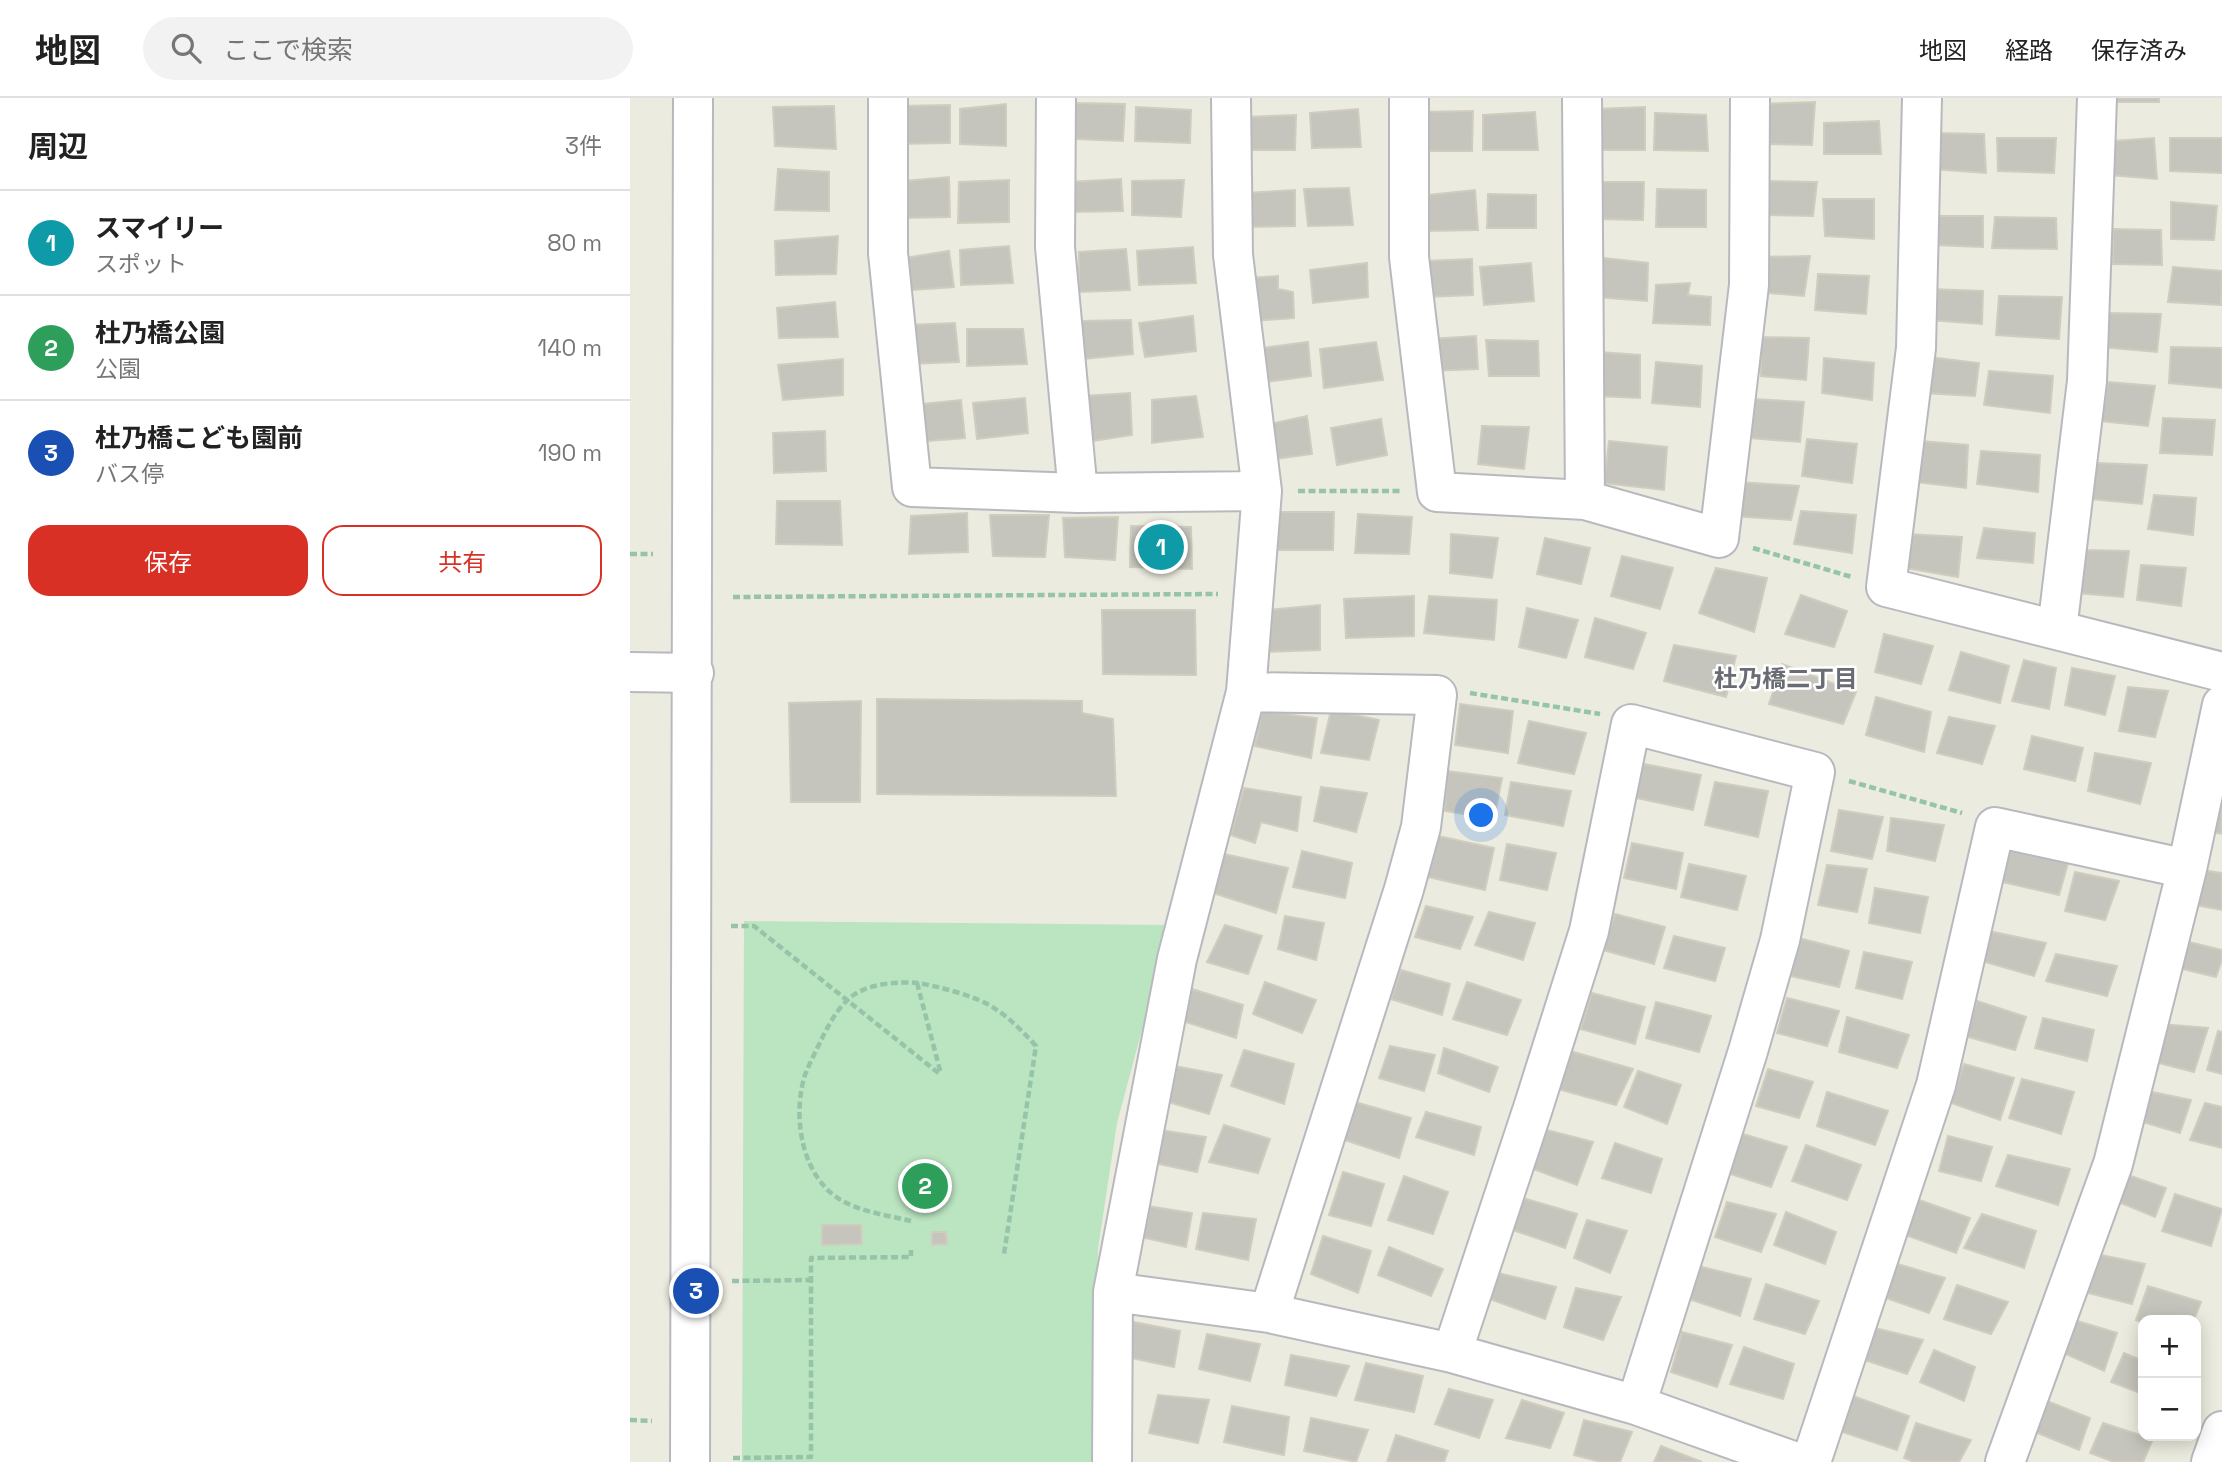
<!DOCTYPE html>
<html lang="ja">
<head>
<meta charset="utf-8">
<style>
  :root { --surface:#fff; --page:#f2f2f2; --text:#222; --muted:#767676; --line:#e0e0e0; --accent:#d93025 }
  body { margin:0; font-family:"Space Grotesk","Noto Sans JP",sans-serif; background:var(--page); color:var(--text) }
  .controls { position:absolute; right:21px; bottom:21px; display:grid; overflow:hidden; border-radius:14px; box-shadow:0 4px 18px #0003 }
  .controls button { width:63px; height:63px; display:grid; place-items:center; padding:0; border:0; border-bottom:2px solid var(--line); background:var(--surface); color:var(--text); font:35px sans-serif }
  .you { position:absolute; left:852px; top:718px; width:24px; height:24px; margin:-18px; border:5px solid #fff; border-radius:50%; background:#1a73e8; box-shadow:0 0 0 10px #1a73e833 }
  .badge { display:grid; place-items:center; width:46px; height:46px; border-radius:50%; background:var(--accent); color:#fff; font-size:23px; font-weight:700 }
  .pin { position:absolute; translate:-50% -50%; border:4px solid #fff; box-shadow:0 2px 7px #0006 }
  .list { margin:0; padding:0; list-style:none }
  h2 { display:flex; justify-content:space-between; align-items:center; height:91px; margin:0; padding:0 28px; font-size:30px }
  h2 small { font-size:23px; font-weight:400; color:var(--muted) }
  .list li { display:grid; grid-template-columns:46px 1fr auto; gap:21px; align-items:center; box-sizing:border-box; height:105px; padding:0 28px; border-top:2px solid var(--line) }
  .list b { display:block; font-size:26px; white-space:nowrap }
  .list p { margin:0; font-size:23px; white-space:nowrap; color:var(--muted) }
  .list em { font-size:23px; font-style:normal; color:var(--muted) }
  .actions { display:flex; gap:14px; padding:21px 28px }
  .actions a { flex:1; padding:16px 0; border:2px solid var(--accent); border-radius:21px; text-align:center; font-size:24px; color:var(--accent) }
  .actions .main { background:var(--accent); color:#fff }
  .icon { flex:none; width:38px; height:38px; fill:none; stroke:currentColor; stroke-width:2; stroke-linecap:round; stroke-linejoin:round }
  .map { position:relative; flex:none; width:1592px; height:1364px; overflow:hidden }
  header { display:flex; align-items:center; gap:42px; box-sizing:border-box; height:98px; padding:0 35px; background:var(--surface); border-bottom:2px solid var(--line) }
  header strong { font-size:33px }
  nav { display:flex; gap:38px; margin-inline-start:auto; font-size:24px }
  .search { width:490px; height:63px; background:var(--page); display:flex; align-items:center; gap:18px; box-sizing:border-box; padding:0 24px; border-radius:38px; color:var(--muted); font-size:26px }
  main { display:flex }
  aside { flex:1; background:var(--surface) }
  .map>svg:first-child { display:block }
</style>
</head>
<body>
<header>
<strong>地図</strong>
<div class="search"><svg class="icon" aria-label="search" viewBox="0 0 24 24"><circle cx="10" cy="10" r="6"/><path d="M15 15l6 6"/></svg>ここで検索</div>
<nav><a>地図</a><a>経路</a><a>保存済み</a></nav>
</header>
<main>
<aside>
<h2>周辺<small>3件</small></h2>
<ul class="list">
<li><span class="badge" style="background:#0f9aa8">1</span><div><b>スマイリー</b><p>スポット</p></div><em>80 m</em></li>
<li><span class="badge" style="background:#2e9e5b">2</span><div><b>杜乃橋公園</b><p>公園</p></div><em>140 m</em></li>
<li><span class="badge" style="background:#1a4fb4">3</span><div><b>杜乃橋こども園前</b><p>バス停</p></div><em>190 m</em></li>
</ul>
<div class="actions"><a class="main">保存</a><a>共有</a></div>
</aside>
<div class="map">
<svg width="1592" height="1364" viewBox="0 0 1592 1364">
  <rect width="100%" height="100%" fill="#ecebdf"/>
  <path fill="#bbe4c1" d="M114,823L540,827L487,1025L468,1151L465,1364H112Z"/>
  <path fill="#c6c5bd" stroke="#d0cdbe" stroke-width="2" d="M1483,0H1529V4H1483Z
    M1185,4L1182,47L1133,46L1131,6Z
    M444,5L495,6L493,43L446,41Z
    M376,6V48L330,46V11Z
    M320,7V45L267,46L268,8Z
    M204,8L206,51L145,48L143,9Z
    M506,9L561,12L560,45L505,43Z
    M1015,9V52H965V11Z
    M728,11L731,49L682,50L680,15Z
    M843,13L842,53H791V14Z
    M905,14L908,52H853V17Z
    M1025,15L1076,17L1078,53L1024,52Z
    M666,17L665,52H614V19Z
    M1249,23L1251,56H1194V25Z
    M1306,35L1354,36L1356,75L1303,71Z
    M1367,40H1426L1424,75L1368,73Z
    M1524,40L1527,81L1480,77L1484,43Z
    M1540,40H1592V75L1540,73Z
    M148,71L199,74V113L145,112Z
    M319,79L320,119L274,120L275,83Z
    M491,81L493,113L443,114L441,84Z
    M379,82V124L328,125L329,84Z
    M554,82L551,119L502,117V83Z
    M1131,83L1187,84L1183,118L1132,117Z
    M964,84H1014L1013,122L965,121Z
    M719,90L723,127L678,128L674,91Z
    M1027,91L1076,92V129H1026Z
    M665,92V128L617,129L615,95Z
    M845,92L848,132L797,133L798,97Z
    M858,96L906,97V130H857Z
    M1193,101H1244V141L1195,138Z
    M1541,104L1587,108L1584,142L1541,141Z
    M1303,118H1353V149L1303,147Z
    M1365,119L1426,120L1427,151L1362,150Z
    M1483,131L1531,132L1532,167L1483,166Z
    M208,138L206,176L146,177L145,143Z
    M379,148L383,185L331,187L330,152Z
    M563,149L566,185L509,187L507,153Z
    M496,151L500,192L449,194V154Z
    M319,153L324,189L269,193L268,161Z
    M1180,158L1174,198L1128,194L1131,159Z
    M965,159L1018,165L1017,203L965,199Z
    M842,161L843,197L797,199L796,163Z
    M737,165L738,199L683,205L680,172Z
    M901,165L904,203L854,207L850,169Z
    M1543,169L1592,173L1591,207L1538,204Z
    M1188,176L1239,178L1236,216L1185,212Z
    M648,178V191L663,194L664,220L623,223L617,180Z
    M1060,185L1058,197L1081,199L1080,227L1023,225L1026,187Z
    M1300,191L1353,193L1352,226L1299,222Z
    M1369,198L1432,199L1429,241L1366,237Z
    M205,204L208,239L149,240L147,210Z
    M1476,215L1531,216L1527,254L1471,249Z
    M563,218L566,253L515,259L509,225Z
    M501,222L503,256L454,261L451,223Z
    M325,225L329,264L278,266L277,227Z
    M337,231H393L397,266L337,268Z
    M846,238L848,271L801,273L799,241Z
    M1131,239L1179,240L1176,282L1131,278Z
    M856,242L908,243L909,278H859Z
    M678,244L681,278L628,285L625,251Z
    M746,244L753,282L694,290L690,251Z
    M1541,249L1592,250V290L1539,285Z
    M969,254L1010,257V300L966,298Z
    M1299,259L1349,265L1345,298L1293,295Z
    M1194,260L1244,265L1242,302L1192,295Z
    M213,261V297L153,302L148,267Z
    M1026,264L1072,268L1070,309L1022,305Z
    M1359,273L1423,278L1420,315L1354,307Z
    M1478,284L1525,288L1518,328L1471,323Z
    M500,295L502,337L456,344L453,298Z
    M566,298L573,339L522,345V302Z
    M395,300L398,335L347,341L343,305Z
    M1122,301L1174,304L1170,344L1120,340Z
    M331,302L335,340L286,344L283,307Z
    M677,318L682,356L639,362L635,327Z
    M1533,320L1585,322L1582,357L1530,355Z
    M751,321L757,357L707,367L701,330Z
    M852,328L899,329L894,371L848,366Z
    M195,333L196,373L144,375L143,335Z
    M1177,341L1227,346L1222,385L1172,378Z
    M979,343L1037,349L1034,392L974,385Z
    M1291,343L1338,347L1336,390L1285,384Z
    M1351,353L1410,357L1408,394L1347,386Z
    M1467,365L1517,367L1512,406L1461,401Z
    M1108,384L1169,388L1161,422L1103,418Z
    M1524,397L1566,400L1563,437L1518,431Z
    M147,403H210L212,447L146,446Z
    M1171,413L1226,417L1222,455L1164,446Z
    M641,414H704L703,452H644Z
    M337,415L338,454L279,456L281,418Z
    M728,416L782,419L779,456L725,455Z
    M360,417H419L415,459L363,458Z
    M488,419L485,462L435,459L433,420Z
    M501,428L561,429L562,471L500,469Z
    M1354,430L1405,435L1403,465L1347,460Z
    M821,436L868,440L862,480L820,475Z
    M1277,436L1332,439L1328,479L1275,470Z
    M915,440L960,450L951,486L907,476Z
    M1454,452L1499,453L1493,499L1447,495Z
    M992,458L1043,470L1030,511L981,498Z
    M1511,467L1556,470L1551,508L1507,502Z
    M1086,470L1137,480L1124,534L1069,515Z
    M1171,497L1217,513L1204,549L1155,536Z
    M784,498V538L716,540L714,501Z
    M799,498L867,502L864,542L794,535Z
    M690,507V552L635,554L638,512Z
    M897,510L948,522L936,560L889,549Z
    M472,512H565L566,577L473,576Z
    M965,520L1016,535L1003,571L955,559Z
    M1254,536L1303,548L1291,586L1245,574Z
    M1044,547L1106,558L1096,599L1034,583Z
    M1331,554L1379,568L1370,605L1319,592Z
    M1394,562L1426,570L1419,611L1382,603Z
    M1152,566L1226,594L1213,626L1139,606Z
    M1442,570L1485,578L1475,617L1435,607Z
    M1498,589L1538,593L1525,639L1489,633Z
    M1246,599L1301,614L1294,654L1236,637Z
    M247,601L452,603V615L483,621L486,698L247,696Z
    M231,603L230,704H161L159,605Z
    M830,606L883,613L878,655L825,647Z
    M701,612L749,622L739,662L691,655Z
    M632,613L687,620L681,660L625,648Z
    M1319,619L1365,628L1352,666L1307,655Z
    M899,623L956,635L944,676L888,665Z
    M1402,638L1453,650L1445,683L1394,671Z
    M1465,655L1521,665L1510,706L1458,693Z
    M1004,664L1071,677L1063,712L997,698Z
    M817,673L872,680L864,721L815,713Z
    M881,684L941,693L933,728L875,717Z
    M1085,684L1138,693L1128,739L1075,727Z
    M691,689L737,695L726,734L684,723Z
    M614,690L671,699L667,733L631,724L625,745L601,737Z
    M1584,699L1592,700V736L1576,733Z
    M1209,712L1253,719L1242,761L1201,753Z
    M1261,720L1314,727L1305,763L1257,753Z
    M808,738L864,750L855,792L798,779Z
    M1002,745L1053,755L1046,791L994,780Z
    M877,746L926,755L917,792L870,782Z
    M1375,749L1438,765L1429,797L1364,782Z
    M672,753L722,765L715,800L663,789Z
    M594,756L658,770L646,815L583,795Z
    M1059,766L1116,778L1107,812L1051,799Z
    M1197,767L1237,771L1227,814L1188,807Z
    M1571,772L1592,775V812L1565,807Z
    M1445,774L1489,783L1475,822L1435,813Z
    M1245,790L1298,799L1290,835L1239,825Z
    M796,808L843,819L830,851L785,839Z
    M859,814L905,825L893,862L845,847Z
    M985,816L1035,829L1024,866L973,852Z
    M655,818L694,825L686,862L648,851Z
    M595,827L632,838L618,876L577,864Z
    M1359,833L1416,845L1404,878L1352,863Z
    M1044,838L1095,850L1085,883L1034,870Z
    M1169,840L1219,853L1209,889L1161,878Z
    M1547,841L1592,852V862L1586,879L1540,868Z
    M1234,854L1282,864L1272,901L1226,890Z
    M1426,856L1487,868L1477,898L1416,883Z
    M771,872L820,886L812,917L761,901Z
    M635,884L686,902L672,935L623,916Z
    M837,884L891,902L877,937L823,921Z
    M562,891L613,907L606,940L553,923Z
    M962,895L1015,909L1005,946L951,931Z
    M1157,900L1209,913L1197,948L1147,935Z
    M1347,903L1396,919L1385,952L1335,938Z
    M1026,904L1081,918L1069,954L1016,940Z
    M1217,919L1279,937L1267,970L1209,954Z
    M1413,920L1464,932L1457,963L1405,950Z
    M1530,926L1578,930L1564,974L1521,963Z
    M1588,933L1592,934V976L1577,972Z
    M760,948L805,957L794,993L749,980Z
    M814,950L868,969L859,994L808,975Z
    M614,952L664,966L654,1006L601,988Z
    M940,953L1003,971L986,1007L928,991Z
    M1334,966L1384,980L1370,1022L1321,1005Z
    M545,968L592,977L579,1016L535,1003Z
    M1138,971L1183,984L1169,1020L1126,1008Z
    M1008,973L1051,987L1037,1026L994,1009Z
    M1392,981L1444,994L1431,1036L1379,1020Z
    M1513,992L1561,1002L1550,1035L1503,1021Z
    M1197,994L1258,1013L1245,1047L1187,1028Z
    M725,1004L781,1020L769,1060L715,1042Z
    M1575,1005L1592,1009V1050L1560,1042Z
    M796,1014L851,1029L844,1057L786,1039Z
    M594,1027L640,1041L628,1075L579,1064Z
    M913,1031L963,1044L947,1087L900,1070Z
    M530,1032L576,1039L567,1074L524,1065Z
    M1113,1036L1157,1049L1141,1089L1094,1074Z
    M1318,1038L1362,1049L1351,1083L1309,1073Z
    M985,1045L1032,1061L1021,1095L972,1080Z
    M1176,1047L1231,1067L1217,1102L1162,1083Z
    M1378,1057L1440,1071L1428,1107L1366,1088Z
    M713,1074L754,1086L741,1128L699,1117Z
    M1492,1075L1536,1090L1525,1119L1481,1101Z
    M774,1078L818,1094L803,1136L758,1122Z
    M1545,1096L1592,1111L1581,1148L1532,1133Z
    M1281,1099L1340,1120L1326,1155L1267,1134Z
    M893,1100L947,1116L935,1150L883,1132Z
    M1097,1104L1146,1116L1131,1154L1085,1139Z
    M511,1107L562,1115L556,1149L506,1138Z
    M1156,1114L1206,1134L1195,1166L1144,1147Z
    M573,1115L626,1121L618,1162L566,1151Z
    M1352,1116L1406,1133L1394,1170L1334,1150Z
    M957,1122L997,1133L980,1175L944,1160Z
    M192,1127H231L232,1146L192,1147Z
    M302,1134H316L317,1146L302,1147Z
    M693,1138L741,1153L728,1195L681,1176Z
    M759,1149L813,1171L801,1198L748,1177Z
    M1466,1156L1515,1166L1502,1206L1454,1194Z
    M1264,1165L1315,1180L1299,1215L1250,1198Z
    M1064,1167L1121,1181L1110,1218L1056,1200Z
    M864,1174L926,1189L915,1221L854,1199Z
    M1136,1186L1189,1203L1175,1236L1124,1221Z
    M1327,1187L1378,1204L1361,1236L1314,1221Z
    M1518,1188L1571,1204L1564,1222H1513V1225L1506,1222Z
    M946,1190L991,1199L973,1242L934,1229Z
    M1444,1222L1487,1235L1474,1273L1429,1253Z
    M499,1223L550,1233L544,1269L492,1258Z
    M1241,1229L1293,1242L1277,1276L1232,1261Z
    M1052,1234L1102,1247L1087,1289L1041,1274Z
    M577,1236L630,1246L620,1283L569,1271Z
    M1114,1249L1164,1266L1153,1301L1100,1286Z
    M1304,1252L1345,1269L1334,1303L1290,1284Z
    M1494,1255L1513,1263V1296L1481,1284Z
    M661,1257L719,1268L706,1298L655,1287Z
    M736,1265L793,1278L784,1314L725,1302Z
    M819,1291L863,1302L849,1340L805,1326Z
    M528,1297L579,1302L568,1345L519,1335Z
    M1223,1298L1279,1318L1267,1352L1209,1333Z
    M892,1302L934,1315L920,1350L876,1340Z
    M1417,1303L1460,1320L1449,1352L1403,1333Z
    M602,1308L659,1319L654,1357L594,1344Z
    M681,1320L738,1332L726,1364L674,1353Z
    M954,1322L1002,1334L990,1364H971L944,1357Z
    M1286,1325L1341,1342L1329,1364H1284L1274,1360Z
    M1473,1325L1523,1341L1513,1364H1484L1460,1355Z
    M766,1337L818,1353L814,1364H757Z
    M1031,1348L1072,1364H1024Z"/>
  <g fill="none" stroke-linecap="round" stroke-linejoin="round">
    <defs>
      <path id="minor" d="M258,0V155L282,389L448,395L632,393
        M426,0L425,149L448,395
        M779,0V159L807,394L955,402L1089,440L1119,187L1120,0
        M952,0L955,402
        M1292,0L1286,250L1256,489L1592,574
        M1427,532L1457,283L1467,0
        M0,574L64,575
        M616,594L807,597L791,729L774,791L639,1215
        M483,1194L639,1215L822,1255L1006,1307L1166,1364
        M822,1255L903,1010L959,833L1001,626L1185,674L1150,842L1118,953L1006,1307
        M60,1364L63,0
        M482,1364L483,1194L547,861L616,594L632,393L603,157L601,0
        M1181,1364L1306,987L1365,729L1557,771
        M1375,1364L1483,1066L1557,771L1592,607
        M1581,1364L1592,1333"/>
    </defs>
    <use href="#minor" stroke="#b8b9bf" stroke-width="42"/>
    <path stroke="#95c4a9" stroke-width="4.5" stroke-dasharray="7 3.5" stroke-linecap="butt" d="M668,393H771
      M1123,450L1222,479
      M0,456H23
      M103,499L588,496
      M840,595L970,616
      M1219,683L1332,715
      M101,828H124L311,977
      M287,885L311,976
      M281,1123C252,1116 214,1112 194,1088C169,1060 164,1012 175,977C180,964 187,951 193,938C201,923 210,906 225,896C241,886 268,883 287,885C308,888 350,899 367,912C382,922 394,935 406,948L374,1156
      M102,1183L181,1182
      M0,1322L22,1323
      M103,1360L181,1359V1160L281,1159V1152"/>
    <use href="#minor" stroke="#fff" stroke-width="38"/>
  </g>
  <g text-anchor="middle" stroke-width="5" stroke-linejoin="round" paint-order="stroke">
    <g font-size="24" font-weight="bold" fill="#696d73" stroke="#fff">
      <text x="1156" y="589">杜乃橋二丁目</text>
    </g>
  </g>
</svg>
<div class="controls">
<button>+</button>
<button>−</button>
</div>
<div class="you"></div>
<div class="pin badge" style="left:531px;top:449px;background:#0f9aa8">1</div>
<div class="pin badge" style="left:295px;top:1088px;background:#2e9e5b">2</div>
<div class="pin badge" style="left:66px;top:1193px;background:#1a4fb4">3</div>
</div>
</main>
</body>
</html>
